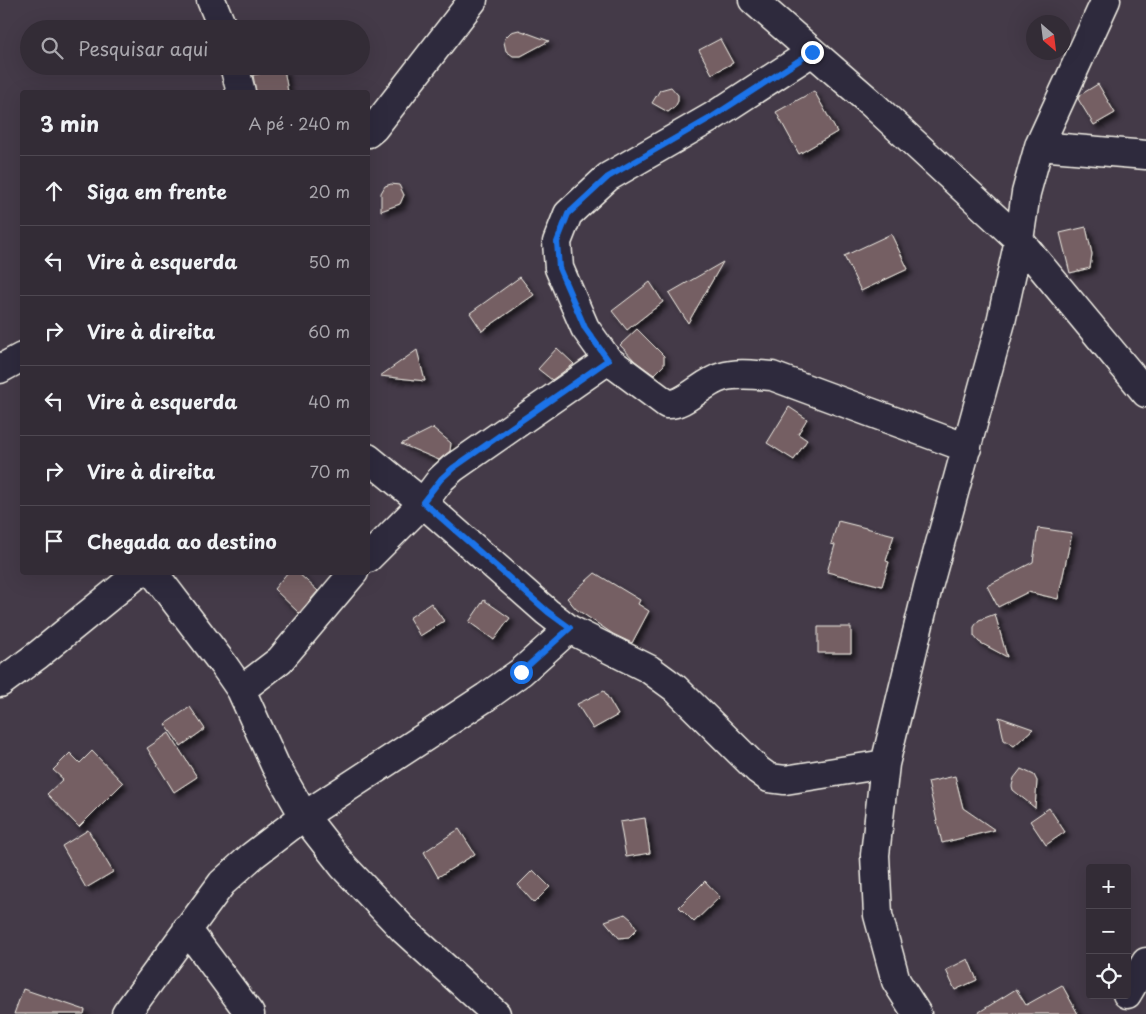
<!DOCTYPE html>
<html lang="pt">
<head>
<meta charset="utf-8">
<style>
  :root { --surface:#332c36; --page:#3e3842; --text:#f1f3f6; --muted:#a9a7ad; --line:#4e4851 }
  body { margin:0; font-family:"Playpen Sans",sans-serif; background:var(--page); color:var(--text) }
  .controls { position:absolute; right:15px; bottom:15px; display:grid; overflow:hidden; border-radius:5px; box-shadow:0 5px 20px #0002 }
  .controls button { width:45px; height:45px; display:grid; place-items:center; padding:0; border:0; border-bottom:1px solid var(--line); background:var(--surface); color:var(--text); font:25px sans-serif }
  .compass { position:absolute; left:1026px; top:15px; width:45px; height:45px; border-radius:50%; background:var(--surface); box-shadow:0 5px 20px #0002; rotate:152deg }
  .stop { position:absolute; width:15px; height:15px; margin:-11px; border:4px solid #1a73e8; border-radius:50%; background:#fff }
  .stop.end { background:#1a73e8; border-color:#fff; box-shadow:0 1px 5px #0008 }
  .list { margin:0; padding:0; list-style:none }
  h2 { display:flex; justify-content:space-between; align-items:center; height:65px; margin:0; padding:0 20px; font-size:21px }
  h2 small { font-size:16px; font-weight:400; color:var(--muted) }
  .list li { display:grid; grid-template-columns:32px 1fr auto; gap:15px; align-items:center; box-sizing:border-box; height:70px; padding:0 20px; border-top:1px solid var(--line) }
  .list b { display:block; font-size:19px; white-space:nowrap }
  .list em { font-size:16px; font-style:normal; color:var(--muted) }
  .icon { flex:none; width:28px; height:28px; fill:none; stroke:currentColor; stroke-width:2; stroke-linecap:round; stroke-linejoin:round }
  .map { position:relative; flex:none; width:1146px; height:1014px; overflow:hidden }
  .search { position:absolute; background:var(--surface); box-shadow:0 5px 20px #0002; left:20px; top:20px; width:350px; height:55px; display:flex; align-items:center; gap:12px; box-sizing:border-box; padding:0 18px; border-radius:28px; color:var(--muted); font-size:19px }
  .panel { position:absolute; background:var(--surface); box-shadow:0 5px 20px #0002; left:20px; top:90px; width:350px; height:485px; border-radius:5px }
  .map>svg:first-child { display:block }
</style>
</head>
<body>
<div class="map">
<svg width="1146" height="1014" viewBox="0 0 1146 1014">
  <defs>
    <filter id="shadow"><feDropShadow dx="4.5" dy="4.5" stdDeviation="2.5" flood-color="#0009"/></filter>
  </defs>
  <rect width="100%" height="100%" fill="#443a48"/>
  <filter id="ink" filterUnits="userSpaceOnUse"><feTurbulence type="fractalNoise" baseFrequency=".02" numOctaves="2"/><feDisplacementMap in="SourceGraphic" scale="10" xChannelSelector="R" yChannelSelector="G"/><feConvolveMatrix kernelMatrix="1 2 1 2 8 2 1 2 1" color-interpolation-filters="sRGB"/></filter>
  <g filter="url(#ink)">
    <path fill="#755f63" stroke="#f4f1e8" filter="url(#shadow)" d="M519,30L549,41L521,56H513L506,51L504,42L505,38L511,32Z
      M720,39L733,63L712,74L699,50Z
      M284,69L288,92H256L253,75Z
      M1098,84L1115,113L1094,125L1078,99L1080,95Z
      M671,87L678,95V101L675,107L668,112L652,103L660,90Z
      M814,91L837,132L799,154L776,112Z
      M391,184L399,185L404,195L400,204L381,211V193L385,186Z
      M1086,227L1092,254L1090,268L1070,273L1060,233Z
      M891,234L908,269L861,291L844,256Z
      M723,262L688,323L669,293Z
      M520,277L534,295L482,331L470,313Z
      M650,282L663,302L627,330L612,311Z
      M637,329L664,356V365L654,375L635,361L620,345Z
      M557,348L574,364L552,380L538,369Z
      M417,350L425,381L380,376Z
      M789,407L807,419L798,434L807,440L794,460L767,443Z
      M433,428L451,443L450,451L439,460L401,444Z
      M838,521L894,535L886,561L889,562L882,586L827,572L835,545L831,544Z
      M1038,528L1072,533L1058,599L1028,592L998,607L987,586L1033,562Z
      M288,572H297L318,591L299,613L274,589Z
      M595,573L640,600L638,604L649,611L632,643L613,634L576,609L567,598Z
      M484,600L510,618L494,640L469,622Z
      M431,603L444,621L420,636L409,618Z
      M995,614L1007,657L979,642L974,636V627L976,624L979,620Z
      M818,627H851V653H818Z
      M604,691L618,715L593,729L577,704Z
      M190,707L205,729L181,746L165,724Z
      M999,717L1033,729L1014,746L1004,740Z
      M169,733L197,777L174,792L147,748Z
      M92,751L123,783L79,827L47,794L63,779L53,770L70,753L80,763Z
      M1021,769L1034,775L1037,781L1035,808L1013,790L1012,786L1014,778Z
      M955,776L963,808L995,830L942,843L928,782Z
      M1049,808L1065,832L1046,845L1030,821Z
      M645,818L650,853L626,857L620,822Z
      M459,829L475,854L438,877L424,852Z
      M88,830L113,872L86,888L62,846Z
      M533,870L550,887L534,903L518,885Z
      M705,881L720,897L694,922L679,907Z
      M625,914L632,920L637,929L629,937L619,938L605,921Z
      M968,959L977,980L955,990L946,970Z
      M1062,985L1078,1014H976L1016,989L1026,1005Z
      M23,989L85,1010L84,1014H14Z"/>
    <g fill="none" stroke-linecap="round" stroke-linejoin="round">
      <defs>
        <path id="minor" d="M211,0L223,29
          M753,0L870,102L1019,240L1146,393
          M812,52L712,117L608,177L568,214L557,242L559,268L585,328L608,360L667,404C684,406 703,382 722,377C738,372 756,375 772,376L967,448
          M234,66L241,92
          M368,133L374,128L473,0
          M1039,146L1146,155
          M0,369L22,357
          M368,458L423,503L547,612L569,629L649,669L675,688L758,770L769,778L785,780L885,764
          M368,558L423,503L441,479L453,468L608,360
          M153,572L223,664L241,690L275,765L304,816L343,866L405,931L496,1014
          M0,683L38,655L140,572
          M241,690L280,660L354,572
          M187,929L250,1014
          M1127,994L1146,962
          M126,1014L222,883L252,856L304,816L486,697L521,672L569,629
          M917,1014L896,981L878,915L875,855L885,764L928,587L1001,322L1019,240L1026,193L1039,146L1106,0"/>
      </defs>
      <use href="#minor" stroke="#f4f1e8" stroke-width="31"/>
      <use href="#minor" stroke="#2f2a3d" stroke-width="28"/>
    </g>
  </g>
  <g fill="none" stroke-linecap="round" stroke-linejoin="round" filter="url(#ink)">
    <path stroke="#1a73e8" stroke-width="6" d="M521,672L570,628L548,612L423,502L441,479L453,468L608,360L585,328L559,268L557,242L568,214L608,177L712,117L812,52"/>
  </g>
</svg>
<div class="controls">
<button>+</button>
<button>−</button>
<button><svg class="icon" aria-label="locate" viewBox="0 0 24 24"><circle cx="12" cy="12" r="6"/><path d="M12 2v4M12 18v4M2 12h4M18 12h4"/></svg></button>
</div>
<svg class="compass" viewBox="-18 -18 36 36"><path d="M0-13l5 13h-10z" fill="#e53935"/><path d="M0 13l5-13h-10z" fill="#a9a7ad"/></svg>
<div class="stop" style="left:521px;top:672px"></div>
<div class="stop end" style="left:812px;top:52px"></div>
<div class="search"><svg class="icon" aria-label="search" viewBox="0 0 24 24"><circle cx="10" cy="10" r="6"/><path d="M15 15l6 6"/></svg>Pesquisar aqui</div>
<section class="panel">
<h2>3 min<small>A pé · 240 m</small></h2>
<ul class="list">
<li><svg class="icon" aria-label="ahead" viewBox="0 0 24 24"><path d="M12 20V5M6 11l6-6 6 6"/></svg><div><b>Siga em frente</b></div><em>20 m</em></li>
<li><svg class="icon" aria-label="left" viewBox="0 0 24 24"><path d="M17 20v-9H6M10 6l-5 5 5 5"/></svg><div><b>Vire à esquerda</b></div><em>50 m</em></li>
<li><svg class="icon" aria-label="right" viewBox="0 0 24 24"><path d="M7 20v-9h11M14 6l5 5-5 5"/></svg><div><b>Vire à direita</b></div><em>60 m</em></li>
<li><svg class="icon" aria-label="left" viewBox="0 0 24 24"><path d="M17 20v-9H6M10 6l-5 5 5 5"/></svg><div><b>Vire à esquerda</b></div><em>40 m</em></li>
<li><svg class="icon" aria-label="right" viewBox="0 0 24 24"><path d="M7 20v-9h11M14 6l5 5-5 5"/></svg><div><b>Vire à direita</b></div><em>70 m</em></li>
<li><svg class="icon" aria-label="arrive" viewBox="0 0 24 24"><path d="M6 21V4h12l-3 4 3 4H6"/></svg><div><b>Chegada ao destino</b></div></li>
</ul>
</section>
</div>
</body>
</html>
